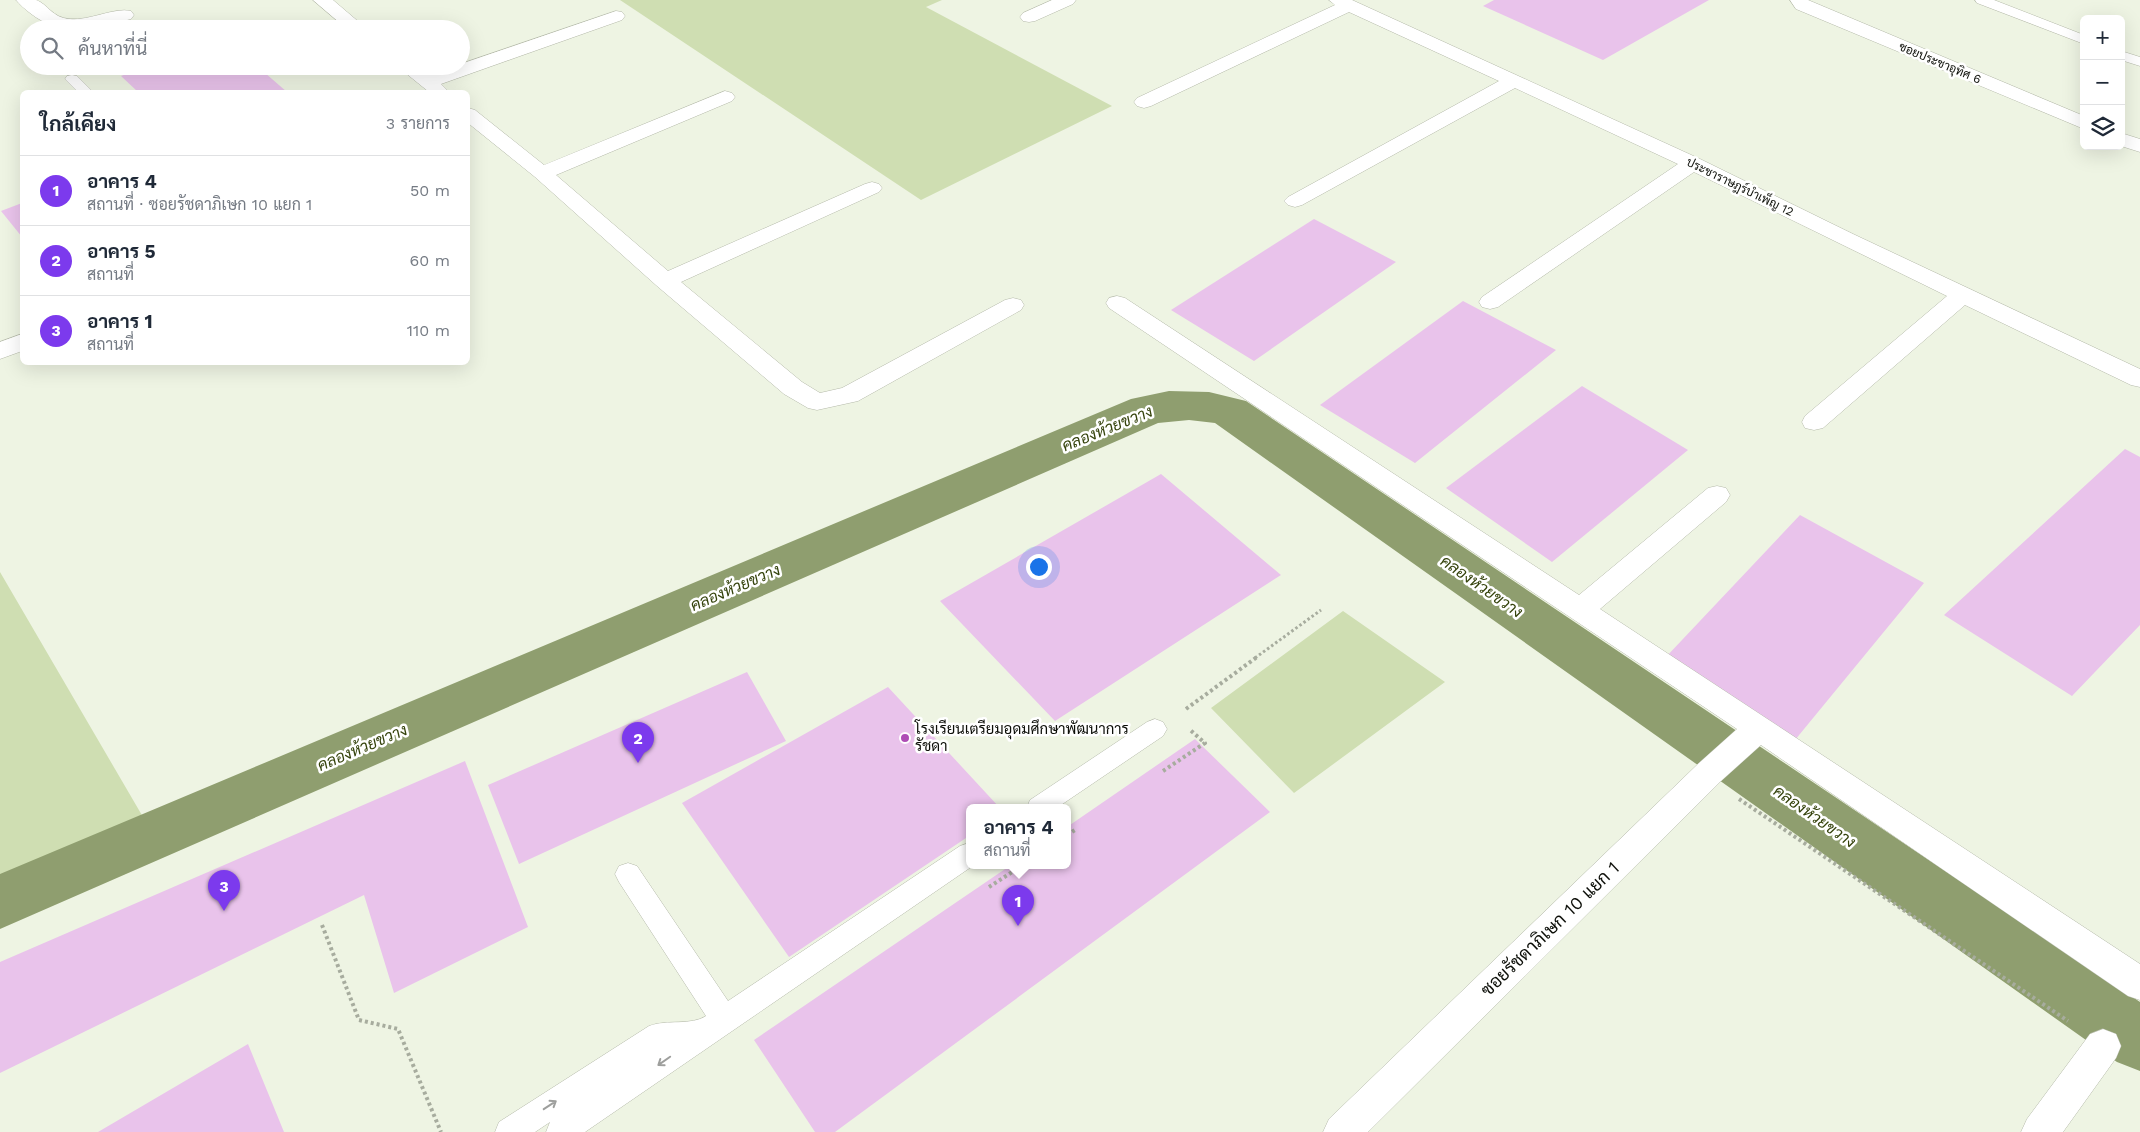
<!DOCTYPE html>
<html lang="th">
<head>
<meta charset="utf-8">
<style>
  :root { --surface:#fff; --page:#f6f6f7; --text:#1f2937; --muted:#747a83; --line:#e0e1e3; --accent:#7c3aed }
  body { margin:0; font-family:"Work Sans",Sarabun,sans-serif; background:var(--page); color:var(--text) }
  .controls { position:absolute; right:15px; top:15px; display:grid; overflow:hidden; border-radius:8px; box-shadow:0 5px 20px #0002 }
  .controls button { width:45px; height:45px; display:grid; place-items:center; padding:0; border:0; border-bottom:1px solid var(--line); background:var(--surface); color:var(--text); font:25px sans-serif }
  .you { position:absolute; left:1038px; top:566px; width:18px; height:18px; margin:-12px; border:4px solid #fff; border-radius:50%; background:#1a73e8; box-shadow:0 0 0 8px #1a73e833 }
  .badge { display:grid; place-items:center; width:32px; height:32px; border-radius:50%; background:var(--accent); color:#fff; font-size:16px; font-weight:700 }
  .pin { position:absolute; translate:-50% -41px; filter:drop-shadow(0 1px 2px #0008) }
  .pin::after { content:''; position:absolute; top:26px; width:18px; height:15px; background:inherit; clip-path:polygon(0 0,100% 0,50% 100%) }
  .popup { position:absolute; left:966px; top:804px; width:105px; height:65px; box-sizing:border-box; display:grid; place-content:center; border-radius:8px; background:var(--surface); filter:drop-shadow(0 1px 4px #0005); font-size:16px; white-space:nowrap; color:var(--muted) }
  .popup b { font-size:19px; color:var(--text) }
  .popup::after { content:''; position:absolute; left:50%; top:100%; margin-left:-10px; border:10px solid transparent; border-top-color:var(--surface) }
  .list { margin:0; padding:0; list-style:none }
  h2 { display:flex; justify-content:space-between; align-items:center; height:65px; margin:0; padding:0 20px; font-size:21px }
  h2 small { font-size:16px; font-weight:400; color:var(--muted) }
  .list li { display:grid; grid-template-columns:32px 1fr auto; gap:15px; align-items:center; box-sizing:border-box; height:70px; padding:0 20px; border-top:1px solid var(--line) }
  .list b { display:block; font-size:19px; white-space:nowrap }
  .list p { margin:0; font-size:16px; white-space:nowrap; color:var(--muted) }
  .list em { font-size:16px; font-style:normal; color:var(--muted) }
  .icon { flex:none; width:28px; height:28px; fill:none; stroke:currentColor; stroke-width:2; stroke-linecap:round; stroke-linejoin:round }
  .map { position:relative; flex:none; width:2140px; height:1132px; overflow:hidden }
  .search { position:absolute; background:var(--surface); box-shadow:0 5px 20px #0002; left:20px; top:20px; width:450px; height:55px; display:flex; align-items:center; gap:12px; box-sizing:border-box; padding:0 18px; border-radius:28px; color:var(--muted); font-size:19px }
  .panel { position:absolute; background:var(--surface); box-shadow:0 5px 20px #0002; left:20px; top:90px; width:450px; height:275px; border-radius:8px }
  .map>svg:first-child { display:block }
</style>
</head>
<body>
<div class="map">
<svg width="2140" height="1132" viewBox="0 0 2140 1132">
  <rect width="100%" height="100%" fill="#eef4e3"/>
  <path fill="#cfdeb2" d="M620,0H942L926,7L1112,106L921,200Z
    M0,572L143,817L0,881Z
    M1343,611L1445,682L1294,793L1211,708Z"/>
  <g fill="none" stroke-linecap="round" stroke-linejoin="round">
    <path fill="#8f9e6f" fill-rule="evenodd" d="M1169,391L1209,392L1246,401L2140,1002V1071L2117,1062L1215,423L1189,420L1158,423L0,929V874L1131,399Z"/>
  </g>
  <path fill="#e9c3eb" d="M1494,0H1709L1603,60L1483,6Z
    M148,66H257L287,92H138L121,76Z
    M22,203V237L1,211Z
    M1314,219L1396,262L1254,361L1171,310Z
    M1463,301L1556,350L1415,463L1320,405Z
    M1582,386L1688,450L1552,562L1446,488Z
    M2125,449L2140,457V625L2072,696L1944,615Z
    M1161,474L1281,575L1055,721L940,601Z
    M1800,515L1924,583L1795,740L1665,658Z
    M747,672L786,741L519,864L488,785Z
    M888,687L999,807H969V836L789,957L682,803Z
    M1195,739L1270,812L835,1132H815L754,1040L1011,865H1067V827Z
    M465,761L528,927L394,993L364,895L0,1073V962Z
    M248,1044L284,1132H98Z"/>
  <g fill="none" stroke-linecap="round" stroke-linejoin="round">
    <defs>
      <path id="lane" d="M1975,0H1994L2084,35V44L1977,3Z
        M2121,51L2140,57V66L2121,60Z
        M72,75L77,76L93,92H78L65,79L67,76Z
        M1155,719L1163,722L1167,729L1163,736L1058,807H1027L1030,800L1147,722Z
        M969,843V865H974L585,1132H546L550,1122L535,1132H495L499,1122L649,1026C667,1019 691,1026 706,1016L619,882L615,874L619,866L628,863L637,866L728,1001L960,846Z"/>
      <path id="street" d="M16,0C22,0 31,0 36,0C48,4 52,18 70,19C90,21 114,7 131,11L134,15L131,19C97,27 61,38 30,13C25,9 20,5 16,0Z
        M313,0H333L367,29H347Z
        M1052,0H1076L1073,4L1035,21L1029,22L1023,21L1020,17L1023,13Z
        M1329,0H1352L1700,159L1853,234L2140,369V387L2131,385L1965,305L1823,428L1814,430L1805,428L1802,422L1805,416L1947,296L1694,172L1498,307L1490,309L1482,307L1479,302L1482,297L1678,164L1515,88L1302,205L1295,207L1288,205L1284,201L1288,197L1499,81L1349,12L1151,106L1144,108L1137,106L1134,102L1137,98L1335,5Z
        M1790,0H1808L2084,116V129L1796,9Z
        M616,11L622,12L625,16L622,20L441,84L449,92H429L397,66H418L429,75L454,66H461V64Z
        M725,91L732,93L735,97L732,101L556,175L668,271L865,184L872,182L879,184L882,188L879,192L681,282L802,382L820,393L842,388L1005,300L1013,298L1021,300L1024,305L1021,310L858,401L817,410L808,408L784,394L657,286L535,177L468,123V108L475,110L544,165Z
        M2121,133L2140,139V152L2121,146Z
        M1117,296L1125,298L1579,595L1708,488L1717,486L1726,488L1730,495L1726,502L1600,609L2140,964V1000L2128,996L1761,745L1721,781L1368,1132H1323L1329,1119L1699,763L1737,729L1109,308L1106,303L1109,298Z
        M22,334V351L0,359V342Z
        M2103,1029L2116,1034L2121,1046L2116,1058L2063,1132H2021L2027,1119L2090,1034Z"/>
    </defs>
    <use href="#lane" stroke="#b4b9a9" stroke-width="1"/>
    <use href="#street" stroke="#b4b9a9" stroke-width="1"/>
    <path stroke="#a7ac9e" stroke-width="3" stroke-dasharray="2.5 2.5" stroke-linecap="butt" d="M1255,658L1321,610"/>
    <path stroke="#a7ac9e" stroke-width="4" stroke-dasharray="3 3" stroke-linecap="butt" d="M1186,709L1257,657
      M1163,771L1205,743L1189,729
      M1739,799L2068,1021
      M1067,835L1075,830
      M989,887L1023,865
      M322,925L359,1020L398,1029L441,1132"/>
    <use href="#lane" fill="#fff" fill-rule="evenodd"/>
    <use href="#street" fill="#fff" fill-rule="evenodd"/>
  </g>
  <defs><path id="oneway-shaft" d="M-6 0H5M1.5-3L5.5 0L1.5 3" fill="none" stroke-width="1.6" stroke-linecap="round" stroke-linejoin="round" transform="scale(1.25)"/></defs>
  <g stroke="#9e9f9d">
    <use href="#oneway-shaft" transform="translate(664 1061) rotate(145)"/>
    <use href="#oneway-shaft" transform="translate(550 1105) rotate(-33)"/>
  </g>
  <circle fill="#ae4db5" stroke="#fff" stroke-width="2" cx="905" cy="738" r="5"/>
  <g text-anchor="middle" stroke-width="5" stroke-linejoin="round" paint-order="stroke">
    <g font-size="12" fill="#0d0f09" stroke="#fff">
      <text transform="translate(1940 63) rotate(23)" y="4">ซอยประชาอุทิศ 6</text>
      <text transform="translate(1740 187) rotate(26)" y="4">ประชาราษฎร์บำเพ็ญ 12</text>
    </g>
    <g font-size="15" fill="#0d0f09" stroke="#fff" text-anchor="start">
      <text x="915" y="734">โรงเรียนเตรียมอุดมศึกษาพัฒนาการ<tspan x="915" dy="17">รัชดา</tspan></text>
    </g>
    <g font-size="16" font-style="italic" fill="#35430c" stroke="#fff">
      <text transform="translate(1107 428) rotate(-22)" y="6">คลองห้วยขวาง</text>
      <text transform="translate(1482 586) rotate(35)" y="6">คลองห้วยขวาง</text>
      <text transform="translate(735 587) rotate(-23)" y="6">คลองห้วยขวาง</text>
      <text transform="translate(362 747) rotate(-23)" y="6">คลองห้วยขวาง</text>
      <text transform="translate(1815 816) rotate(35)" y="6">คลองห้วยขวาง</text>
    </g>
    <g font-size="18" fill="#0d0f09" stroke="#fff">
      <text transform="translate(1550 929) rotate(-44)" y="6">ซอยรัชดาภิเษก 10 แยก 1</text>
    </g>
  </g>
</svg>
<div class="controls">
<button>+</button>
<button>−</button>
<button><svg class="icon" aria-label="layers" viewBox="0 0 24 24"><path d="M12 4l9 5-9 5-9-5zM3 14l9 5 9-5"/></svg></button>
</div>
<div class="you"></div>
<div class="pin badge" style="left:1018px;top:926px">1</div>
<div class="popup"><b>อาคาร 4</b>สถานที่</div>
<div class="pin badge" style="left:638px;top:763px">2</div>
<div class="pin badge" style="left:224px;top:911px">3</div>
<div class="search"><svg class="icon" aria-label="search" viewBox="0 0 24 24"><circle cx="10" cy="10" r="6"/><path d="M15 15l6 6"/></svg>ค้นหาที่นี่</div>
<section class="panel">
<h2>ใกล้เคียง<small>3 รายการ</small></h2>
<ul class="list">
<li><span class="badge">1</span><div><b>อาคาร 4</b><p>สถานที่ · ซอยรัชดาภิเษก 10 แยก 1</p></div><em>50 m</em></li>
<li><span class="badge">2</span><div><b>อาคาร 5</b><p>สถานที่</p></div><em>60 m</em></li>
<li><span class="badge">3</span><div><b>อาคาร 1</b><p>สถานที่</p></div><em>110 m</em></li>
</ul>
</section>
</div>
</body>
</html>
